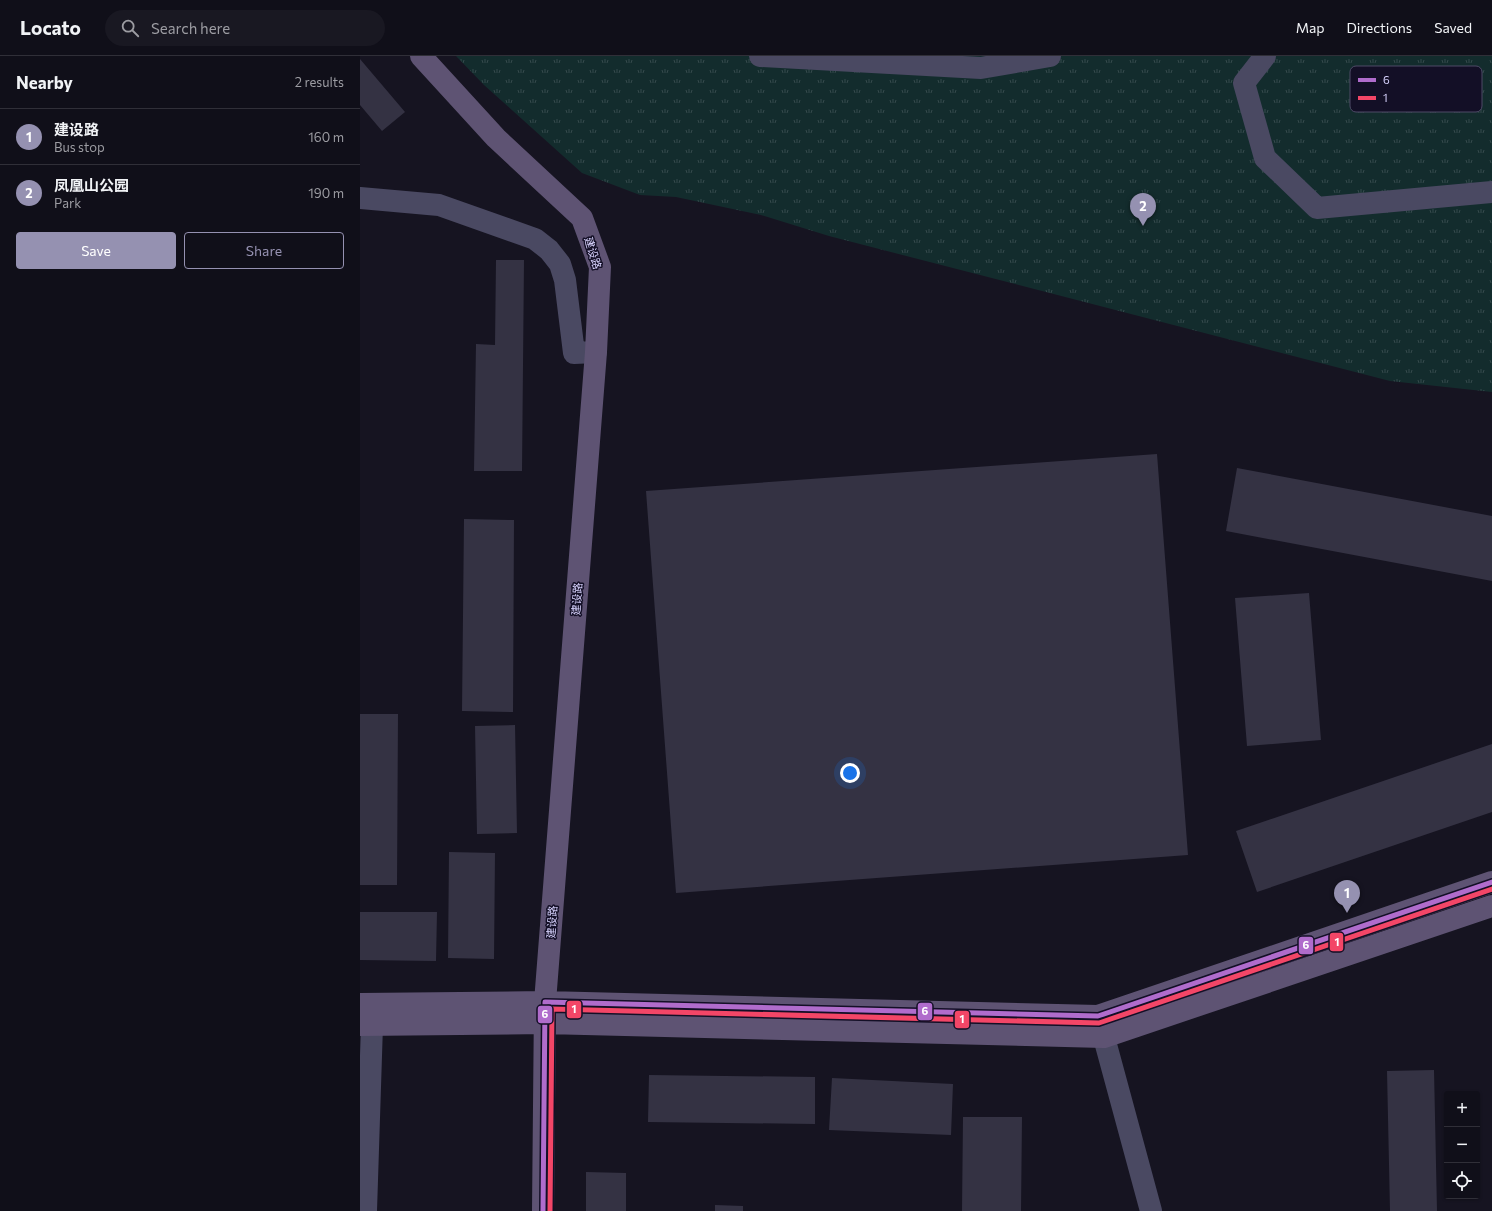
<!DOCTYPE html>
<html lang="en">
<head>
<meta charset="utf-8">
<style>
  :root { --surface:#100f19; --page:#191822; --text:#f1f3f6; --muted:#9c9ca2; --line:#302f38; --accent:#9591b1 }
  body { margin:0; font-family:Commissioner,"Noto Sans SC",sans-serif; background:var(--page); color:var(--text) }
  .controls { position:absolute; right:12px; bottom:12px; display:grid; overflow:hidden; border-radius:4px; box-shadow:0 1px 3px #0004 }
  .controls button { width:36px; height:36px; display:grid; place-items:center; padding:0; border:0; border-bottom:1px solid var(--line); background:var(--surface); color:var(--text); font:20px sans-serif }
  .you { position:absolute; left:490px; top:717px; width:14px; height:14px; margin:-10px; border:3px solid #fff; border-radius:50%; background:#1a73e8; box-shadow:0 0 0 6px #1a73e833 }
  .badge { display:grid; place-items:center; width:26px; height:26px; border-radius:50%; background:var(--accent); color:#fff; font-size:13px; font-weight:700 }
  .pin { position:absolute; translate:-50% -33px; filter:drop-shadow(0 1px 2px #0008) }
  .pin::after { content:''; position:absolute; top:21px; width:14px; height:12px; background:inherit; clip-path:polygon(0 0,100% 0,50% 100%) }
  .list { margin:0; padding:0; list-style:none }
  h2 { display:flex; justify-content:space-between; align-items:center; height:52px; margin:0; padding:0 16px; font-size:17px }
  h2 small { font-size:13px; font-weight:400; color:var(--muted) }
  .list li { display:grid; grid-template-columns:26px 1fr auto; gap:12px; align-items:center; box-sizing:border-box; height:56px; padding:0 16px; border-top:1px solid var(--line) }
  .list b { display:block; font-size:15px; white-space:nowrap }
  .list p { margin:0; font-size:13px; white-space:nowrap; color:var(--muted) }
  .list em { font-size:13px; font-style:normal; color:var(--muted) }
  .actions { display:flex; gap:8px; padding:12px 16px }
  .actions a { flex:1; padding:9px 0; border:1px solid var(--accent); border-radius:4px; text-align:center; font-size:14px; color:var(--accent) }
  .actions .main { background:var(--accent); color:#fff }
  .icon { flex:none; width:22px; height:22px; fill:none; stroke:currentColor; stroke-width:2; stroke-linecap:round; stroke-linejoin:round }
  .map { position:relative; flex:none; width:1132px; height:1155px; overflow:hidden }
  header { display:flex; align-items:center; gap:24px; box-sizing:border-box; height:56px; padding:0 20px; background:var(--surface); border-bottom:1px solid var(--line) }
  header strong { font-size:19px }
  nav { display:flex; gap:22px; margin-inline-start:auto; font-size:14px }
  .search { width:280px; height:36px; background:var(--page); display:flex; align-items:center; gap:10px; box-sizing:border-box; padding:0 14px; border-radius:22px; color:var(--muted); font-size:15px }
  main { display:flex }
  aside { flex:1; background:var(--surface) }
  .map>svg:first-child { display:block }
</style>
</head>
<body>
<header>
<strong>Locato</strong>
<div class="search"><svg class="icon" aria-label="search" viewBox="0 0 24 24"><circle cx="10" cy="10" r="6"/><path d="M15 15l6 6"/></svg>Search here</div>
<nav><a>Map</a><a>Directions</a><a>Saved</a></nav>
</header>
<main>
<aside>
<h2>Nearby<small>2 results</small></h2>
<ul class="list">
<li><span class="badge">1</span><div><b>建设路</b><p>Bus stop</p></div><em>160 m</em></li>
<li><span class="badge">2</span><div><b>凤凰山公园</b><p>Park</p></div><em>190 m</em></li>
</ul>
<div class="actions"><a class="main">Save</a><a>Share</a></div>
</aside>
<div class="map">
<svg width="1132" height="1155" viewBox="0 0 1132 1155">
  <defs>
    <pattern id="park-tufts" width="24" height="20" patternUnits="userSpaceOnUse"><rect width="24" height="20" fill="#132c2d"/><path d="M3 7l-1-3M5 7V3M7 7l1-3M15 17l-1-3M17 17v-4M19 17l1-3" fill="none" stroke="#354a4c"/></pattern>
  </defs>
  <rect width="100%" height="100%" fill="#161421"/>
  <path fill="url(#park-tufts)" d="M96,0H1132V336L1030,325L469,180L401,159L316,141L280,139L222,117L124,29Z"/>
  <path fill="#343243" d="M0,3L45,56L22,75L0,49Z
    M136,204H164L162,415H114L116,288L135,289Z
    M797,398L828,799L316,837L286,435Z
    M877,412L1132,460V525L866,475Z
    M104,463L154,464L153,656L102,655Z
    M949,537L961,684L887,690L875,542Z
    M0,658H38L37,829H0Z
    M155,669L157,777L117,778L115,670Z
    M1132,688V756L897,836L876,775Z
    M89,796L135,797L134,903L88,902Z
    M0,856H77L76,905L0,904Z
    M1074,1014L1077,1155H1030L1027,1015Z
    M289,1019L455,1021V1068L288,1066Z
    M472,1022L593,1028L591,1079L469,1074Z
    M603,1061H662L661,1155H602Z
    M226,1116L266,1117V1155H226Z
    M355,1149L383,1150V1155H355Z"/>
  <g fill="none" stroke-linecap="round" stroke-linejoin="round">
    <path stroke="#4a4962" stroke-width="22" d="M400,0L621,12L690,0
      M905,0L884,27L905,102L957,152L1132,136
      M0,142L79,149L175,183L189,194L200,208L205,224L214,297L236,296
      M739,963L791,1155
      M6,1155L12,969"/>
    <path stroke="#5e5373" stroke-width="22" d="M61,0L136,82L222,162L240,211L236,296L185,946L183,1155
      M0,948L185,946L738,960L1132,826
      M0,969L185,967L744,981L1132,850"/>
    <defs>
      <path id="bus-1" d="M183,1155L185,946L738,960L1132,826"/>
      <path id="bus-2" d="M190,1155L192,953L739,967L1132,833"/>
    </defs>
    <use href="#bus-1" stroke="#130f26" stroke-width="8"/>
    <use href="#bus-2" stroke="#130f26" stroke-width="8"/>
    <use href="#bus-1" stroke="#b06ccc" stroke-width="5"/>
    <use href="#bus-2" stroke="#f34667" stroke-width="5"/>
  </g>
  <g text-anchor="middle" stroke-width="3" stroke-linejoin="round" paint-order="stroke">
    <g font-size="11" fill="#d9d4ff" stroke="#130f26">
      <text transform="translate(233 197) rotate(73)" y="4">建设路</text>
      <text transform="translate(217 543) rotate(-86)" y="4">建设路</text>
      <text transform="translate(192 866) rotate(-86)" y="4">建设路</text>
    </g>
  </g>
  <rect x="990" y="10" width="132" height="46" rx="6" fill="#130f26" stroke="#4e4a67" stroke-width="1"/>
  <rect x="998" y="22" width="18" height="4" fill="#b06ccc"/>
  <rect x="998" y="40" width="18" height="4" fill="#f34667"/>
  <g font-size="11" fill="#d9d4ff">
    <text x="1023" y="28">6</text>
    <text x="1023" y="46">1</text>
  </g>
  <g stroke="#130f26" stroke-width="1.5">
    <rect x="969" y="876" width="15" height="20" rx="4" fill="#f34667"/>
    <rect x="938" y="880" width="16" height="19" rx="4" fill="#b06ccc"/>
    <rect x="206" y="944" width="16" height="19" rx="4" fill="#f34667"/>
    <rect x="557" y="946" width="16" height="19" rx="4" fill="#b06ccc"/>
    <rect x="177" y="949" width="16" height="19" rx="4" fill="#b06ccc"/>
    <rect x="594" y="954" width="16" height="19" rx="4" fill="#f34667"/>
  </g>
  <g font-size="11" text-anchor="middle" font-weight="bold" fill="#fff">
    <text x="977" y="890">1</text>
    <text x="946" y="893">6</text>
    <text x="214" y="957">1</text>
    <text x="565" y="959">6</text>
    <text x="185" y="962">6</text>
    <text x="602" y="967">1</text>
  </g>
</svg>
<div class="controls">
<button>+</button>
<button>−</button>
<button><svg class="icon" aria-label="locate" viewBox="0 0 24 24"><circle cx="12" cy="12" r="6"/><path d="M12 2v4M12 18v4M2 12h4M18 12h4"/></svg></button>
</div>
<div class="you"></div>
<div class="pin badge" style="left:987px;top:857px">1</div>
<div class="pin badge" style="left:783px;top:170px">2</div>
</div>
</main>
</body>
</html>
